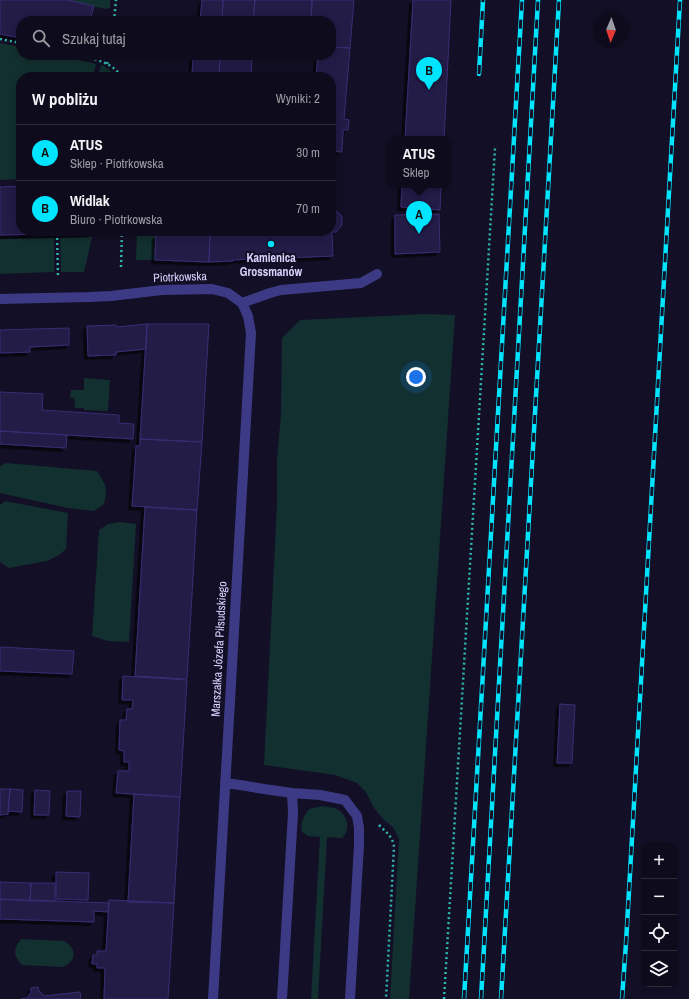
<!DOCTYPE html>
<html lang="pl">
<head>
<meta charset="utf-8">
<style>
  :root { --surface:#0e0b1c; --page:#1c1929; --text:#f1f3f6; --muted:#9b9ba3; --line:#2e2b3b; --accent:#00e5ff }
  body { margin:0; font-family:"Archivo Narrow",sans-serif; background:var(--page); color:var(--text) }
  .controls { position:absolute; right:12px; bottom:12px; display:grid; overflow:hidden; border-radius:8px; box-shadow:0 2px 10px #0003 }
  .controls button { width:36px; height:36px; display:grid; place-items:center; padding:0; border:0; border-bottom:1px solid var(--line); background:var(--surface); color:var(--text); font:20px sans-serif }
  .compass { position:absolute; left:593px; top:12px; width:36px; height:36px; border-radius:50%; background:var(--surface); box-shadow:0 2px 10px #0003; rotate:182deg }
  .you { position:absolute; left:416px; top:377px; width:14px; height:14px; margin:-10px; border:3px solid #fff; border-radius:50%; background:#1a73e8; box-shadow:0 0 0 6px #1a73e833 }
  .badge { display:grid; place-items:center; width:26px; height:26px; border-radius:50%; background:var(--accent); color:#111; font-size:13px; font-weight:700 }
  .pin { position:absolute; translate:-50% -33px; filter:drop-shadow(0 1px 2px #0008) }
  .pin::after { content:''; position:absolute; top:21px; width:14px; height:12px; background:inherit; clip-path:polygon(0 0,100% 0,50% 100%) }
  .popup { position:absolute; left:388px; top:136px; width:62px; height:52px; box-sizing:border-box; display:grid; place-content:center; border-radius:8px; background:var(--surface); filter:drop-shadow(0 1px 3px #0005); font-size:13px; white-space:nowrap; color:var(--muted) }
  .popup b { font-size:15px; color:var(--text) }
  .popup::after { content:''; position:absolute; left:50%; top:100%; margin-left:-8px; border:8px solid transparent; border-top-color:var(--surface) }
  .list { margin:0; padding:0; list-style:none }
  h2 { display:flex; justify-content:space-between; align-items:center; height:52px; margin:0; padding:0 16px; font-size:17px }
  h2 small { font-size:13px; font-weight:400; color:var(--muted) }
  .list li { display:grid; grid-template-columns:26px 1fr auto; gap:12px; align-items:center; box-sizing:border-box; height:56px; padding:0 16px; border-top:1px solid var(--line) }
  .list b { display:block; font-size:15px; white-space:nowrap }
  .list p { margin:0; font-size:13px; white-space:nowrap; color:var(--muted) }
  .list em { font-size:13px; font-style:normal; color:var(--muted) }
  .icon { flex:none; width:22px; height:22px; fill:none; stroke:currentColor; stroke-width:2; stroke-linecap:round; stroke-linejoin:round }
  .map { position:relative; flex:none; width:689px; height:999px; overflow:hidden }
  .search { position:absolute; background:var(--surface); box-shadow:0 2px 10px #0003; left:16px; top:16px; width:320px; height:44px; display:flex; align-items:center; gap:10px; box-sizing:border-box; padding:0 14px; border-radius:16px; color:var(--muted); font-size:15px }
  .panel { position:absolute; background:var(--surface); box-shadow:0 2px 10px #0003; left:16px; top:72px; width:320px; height:164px; border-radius:16px }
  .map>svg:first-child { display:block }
</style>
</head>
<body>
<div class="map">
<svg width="689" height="999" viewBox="0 0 689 999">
  <defs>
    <filter id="shadow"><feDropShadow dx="-3.5" dy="3.5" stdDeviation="0" flood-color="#0009"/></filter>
  </defs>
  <rect width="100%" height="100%" fill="#130f26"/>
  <path fill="#12302f" d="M68,0H110V8L105,9Z
    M0,43L21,47V55H56L96,64L94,72H99L101,65H103L118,77H21V179L0,180Z
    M137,231H169V235H156L155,260H136Z
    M92,237L84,272H61L60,238Z
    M54,238V272L0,274V239Z
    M425,314L455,315L409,999H390L399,839L393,827L384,820L374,808L366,792L357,783L335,775L264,765L277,504V459L281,414L282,338L300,320Z
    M84,378L110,380L108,411L84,410V408H75V404L74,398H70L71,390H84Z
    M6,463L97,471C106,486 108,487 104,504L94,511L68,508L0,493V466Z
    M5,501L68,513L66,549L59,555L47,561L9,568L0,562V505Z
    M120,522L136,524L129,642L108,641L92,636L99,530L108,524Z
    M322,806C326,807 331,807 335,808C347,813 352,829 342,838L327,837L318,999H311L320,837L308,836L302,832C300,822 304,816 309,809Z
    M21,939L64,941C77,948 77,961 63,967L22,965C13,956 13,949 21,939Z"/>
  <path fill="#241b47" stroke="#3b2d73" filter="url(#shadow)" d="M0,0H68L94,6L90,21H21V38L0,34Z
    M202,0H223L222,21H200Z
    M223,0H255L253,21H222Z
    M255,0H312L311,21H253Z
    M312,0H354L350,48L331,47V21H311Z
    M413,0H451L444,139H405Z
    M331,47L350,48L344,119L349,120L348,130H343L342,152L331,151V77H316L318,55H331Z
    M193,55H220L219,77H192Z
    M220,55H252L251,77H219Z
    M402,185H441L440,210L401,207Z
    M21,186V231H91V233L0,235V187Z
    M331,206V210H335L342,216V225L336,232H332L333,256L285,258V259H271L270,258L232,260L233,261L209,262L210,231H331Z
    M439,214L440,252L395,254V215Z
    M169,231H210L209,262L155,260L156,235H169Z
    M147,324H209L202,442L140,439Z
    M147,324L146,349L116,352V355L88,356L87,326L116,325L117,327Z
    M69,328V345L30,347V352L0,353V330Z
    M0,392L43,394L42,410L119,415V423L134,424L133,439L0,431Z
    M0,431L67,435L66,448L0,444Z
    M140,439L202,442L197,510L132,506L136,446H140Z
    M145,507L197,510L187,679L135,676Z
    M0,647L74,651L72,674L0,671Z
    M123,676L187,680L180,797L116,793L118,771H129V762H124V751L119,750L120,720H126L127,709H132L133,700H122Z
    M560,704L575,705L572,763H557Z
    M0,789H10L8,814L0,815Z
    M10,789L23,790L22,812L8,811Z
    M35,790L50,791L49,815H34Z
    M67,791H81L80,817L66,816Z
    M134,794L180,797L174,903L128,902Z
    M56,872L89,873L88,900L56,899Z
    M0,882L31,883L30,901L0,899Z
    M31,883H55V901H30Z
    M0,899L109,903L108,912L94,911V922L0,919Z
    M109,900L174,903L168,999H104L105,968H97V964H92L93,955H97V951H106Z
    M38,987L39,991L44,996L80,992L81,999H21L27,998L31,992V988Z"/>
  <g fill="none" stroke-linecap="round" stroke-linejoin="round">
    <path stroke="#2fb8b0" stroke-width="2.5" stroke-dasharray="2 3" stroke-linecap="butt" d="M114,21L116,0
      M0,39L21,43
      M75,55C94,59 111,61 122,77
      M107,64L109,55
      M57,233L58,277
      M121,267L122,231
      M379,825C386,832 393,837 394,847L386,999
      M444,999L495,148"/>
    <path stroke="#3d3a85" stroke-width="10" d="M0,299L89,297L111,296L162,290L212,289L228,293L242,303L248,316L251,333L213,999
      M242,303L270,293L281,290L361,283L377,274
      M225,783L240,785L264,789L292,793L320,795L345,800L357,816L359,828V845L350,999
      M282,999L293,813L292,793"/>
    <defs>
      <path id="rail" d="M479,74L483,0
        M464,999L522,0
        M481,999L538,0
        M501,999L559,0
        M622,999L626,943L680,0"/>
    </defs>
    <use href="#rail" stroke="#00e5ff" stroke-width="4.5"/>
    <use href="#rail" stroke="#130f26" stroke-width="3" stroke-dasharray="9" stroke-linecap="butt"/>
  </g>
  <circle fill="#00e5ff" stroke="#130f26" stroke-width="1.5" cx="271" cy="244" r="4"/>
  <g text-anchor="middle" stroke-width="4" stroke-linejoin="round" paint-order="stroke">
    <g font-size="12" font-weight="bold" fill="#d9d4ff" stroke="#130f26">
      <text x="271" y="262">Kamienica<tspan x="271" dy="14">Grossmanów</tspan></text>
    </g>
    <g font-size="12" fill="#d9d4ff" stroke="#130f26">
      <text transform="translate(180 277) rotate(-2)" y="4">Piotrkowska</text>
      <text transform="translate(219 649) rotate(-87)" y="4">Marszałka Józefa Piłsudskiego</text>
    </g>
  </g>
</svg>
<div class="controls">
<button>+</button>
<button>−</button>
<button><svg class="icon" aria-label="locate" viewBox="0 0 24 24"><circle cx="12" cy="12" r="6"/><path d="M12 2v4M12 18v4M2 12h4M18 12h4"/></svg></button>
<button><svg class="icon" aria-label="layers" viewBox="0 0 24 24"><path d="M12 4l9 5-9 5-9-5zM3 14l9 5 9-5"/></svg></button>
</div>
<svg class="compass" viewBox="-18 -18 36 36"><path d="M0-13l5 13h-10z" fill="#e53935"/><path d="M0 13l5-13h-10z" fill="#9b9ba3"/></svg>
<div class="you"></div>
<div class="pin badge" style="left:419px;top:234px">A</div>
<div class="popup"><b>ATUS</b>Sklep</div>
<div class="pin badge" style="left:429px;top:90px">B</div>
<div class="search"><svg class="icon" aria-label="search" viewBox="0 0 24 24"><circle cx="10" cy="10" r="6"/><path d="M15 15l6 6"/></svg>Szukaj tutaj</div>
<section class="panel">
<h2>W pobliżu<small>Wyniki: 2</small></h2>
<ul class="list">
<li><span class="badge">A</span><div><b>ATUS</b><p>Sklep · Piotrkowska</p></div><em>30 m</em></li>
<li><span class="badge">B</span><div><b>Widlak</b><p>Biuro · Piotrkowska</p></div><em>70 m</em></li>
</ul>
</section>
</div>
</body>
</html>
